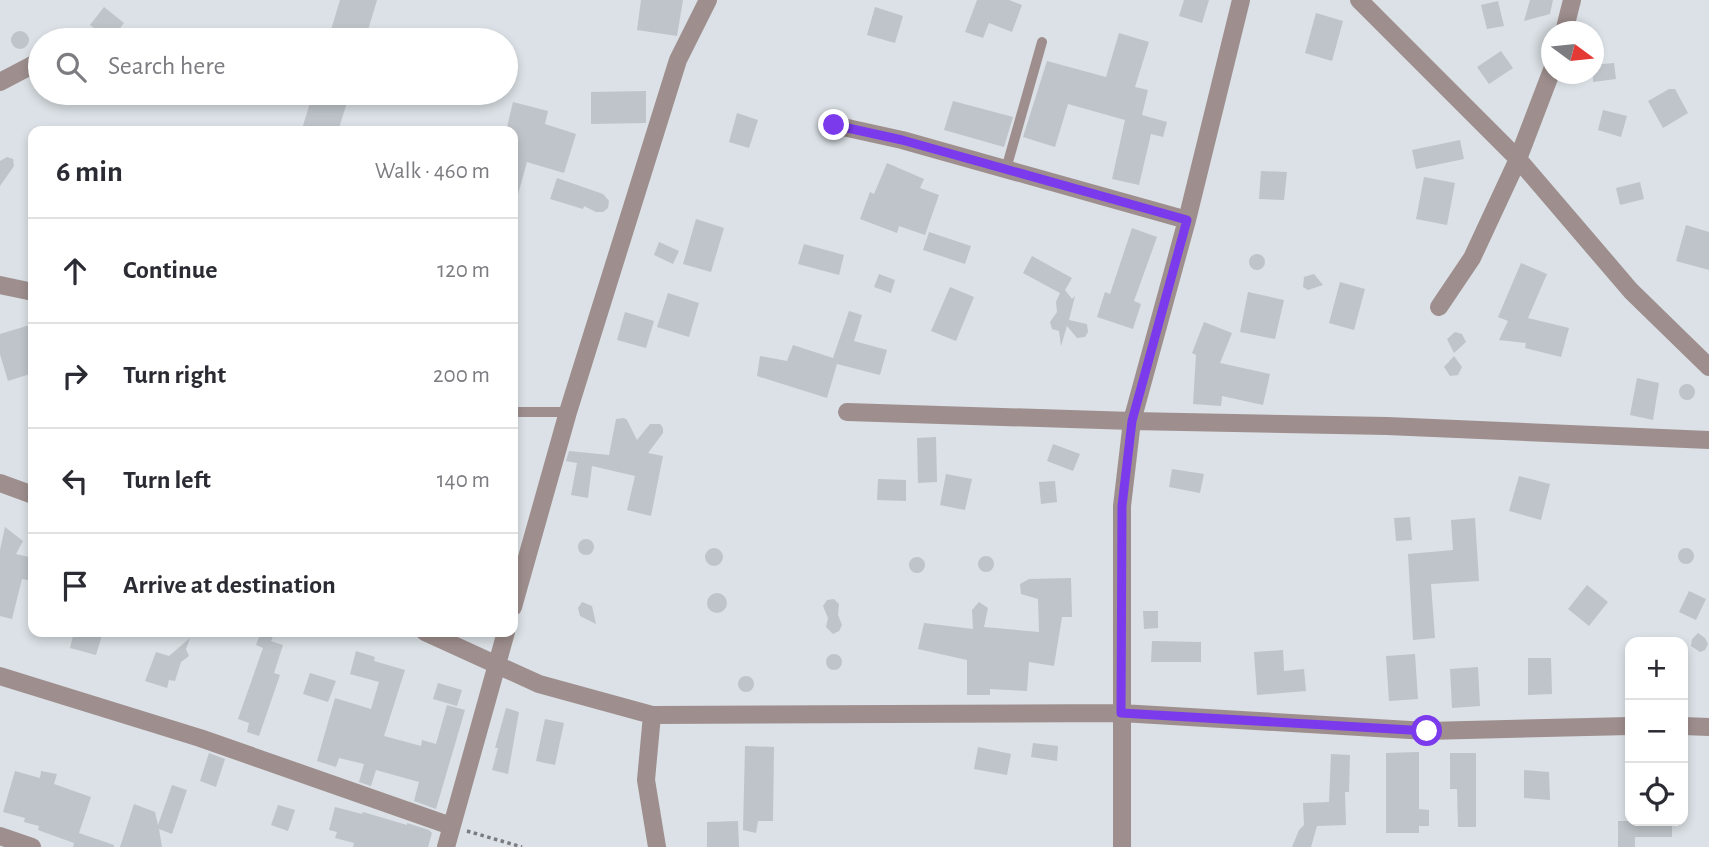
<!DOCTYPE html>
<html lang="en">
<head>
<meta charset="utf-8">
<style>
  :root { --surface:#fff; --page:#f2f2f3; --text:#2b2b33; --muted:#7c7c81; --line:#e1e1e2 }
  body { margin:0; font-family:"Alegreya Sans",sans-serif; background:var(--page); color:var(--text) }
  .controls { position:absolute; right:21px; bottom:21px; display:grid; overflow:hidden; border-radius:14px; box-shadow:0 4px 10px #0003 }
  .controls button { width:63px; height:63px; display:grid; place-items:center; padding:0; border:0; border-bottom:2px solid var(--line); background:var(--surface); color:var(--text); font:35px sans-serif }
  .compass { position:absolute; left:1541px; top:21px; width:63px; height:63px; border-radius:50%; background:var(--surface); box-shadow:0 4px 10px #0003; rotate:105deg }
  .stop { position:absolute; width:21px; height:21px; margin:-16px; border:5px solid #7c3aed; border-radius:50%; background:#fff }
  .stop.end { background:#7c3aed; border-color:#fff; box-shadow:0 2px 7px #0008 }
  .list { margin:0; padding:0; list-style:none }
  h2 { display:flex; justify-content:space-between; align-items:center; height:91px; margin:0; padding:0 28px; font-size:30px }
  h2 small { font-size:23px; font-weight:400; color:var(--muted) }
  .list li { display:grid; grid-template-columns:46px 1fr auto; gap:21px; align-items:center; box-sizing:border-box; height:105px; padding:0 28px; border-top:2px solid var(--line) }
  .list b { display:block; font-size:26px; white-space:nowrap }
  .list em { font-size:23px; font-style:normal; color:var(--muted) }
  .icon { flex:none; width:38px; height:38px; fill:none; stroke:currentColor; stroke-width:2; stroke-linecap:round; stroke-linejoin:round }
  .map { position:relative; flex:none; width:1709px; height:847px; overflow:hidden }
  .search { position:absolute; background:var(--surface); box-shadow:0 4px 10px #0003; left:28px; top:28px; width:490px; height:77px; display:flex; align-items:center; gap:18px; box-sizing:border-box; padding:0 24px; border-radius:38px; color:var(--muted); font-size:26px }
  .panel { position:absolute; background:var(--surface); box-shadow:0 4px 10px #0003; left:28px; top:126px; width:490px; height:511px; border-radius:14px }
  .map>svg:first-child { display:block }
</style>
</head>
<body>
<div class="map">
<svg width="1709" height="847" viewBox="0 0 1709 847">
  <rect width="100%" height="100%" fill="#dbe1e6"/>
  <path fill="#bec4c9" d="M340,0H377L365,40H328Z
    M641,0H683L677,36L637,30Z
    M977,0H1009L1022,5L1012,32L989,23L983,38L965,32Z
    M1184,0H1209L1202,23L1179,16Z
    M1530,0H1553L1550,14L1524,21Z
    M1498,1L1504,26L1487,29L1481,5Z
    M104,7L124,23L111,40L90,25Z
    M875,7L903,16L895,43L867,35Z
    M1316,13L1343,21L1332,61L1305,53Z
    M11 40a9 9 0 1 1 18 0a9 9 0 1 1-18 0Z
    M1119,33L1149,42L1135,87L1148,90L1142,115L1167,122L1163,137L1151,134L1139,185L1112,179L1125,120L1068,104L1055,147L1023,137L1047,61L1106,77Z
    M1501,51L1513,68L1489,84L1477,67Z
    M1614,63L1616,79L1593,82V65Z
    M1669,89H1675L1688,113L1663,128L1648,101Z
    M646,91V123L591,124V92Z
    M313,93H350L338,131H311L302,129Z
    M953,101L1013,117L1004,147L944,130Z
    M513,102L548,111L545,124L576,134L564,173L527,162L517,198L513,197V131H506Z
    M1603,110L1627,116L1621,137L1598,130Z
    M737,113L758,120L749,148L729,142Z
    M1460,140L1464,159L1416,169L1412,150Z
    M7,157L13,159L14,166L0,186V161Z
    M887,163L924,179L920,188L939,195L925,235L899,226L897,233L860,219L870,192L874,194Z
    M1261,171L1287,172L1284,200L1259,199Z
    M1424,177L1455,183L1447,225L1416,219Z
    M557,178L603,194L609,201L608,208L603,212H596L584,206L583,209L550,199Z
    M1640,182L1644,199L1620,205L1616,188Z
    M696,219L724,228L711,272L683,264Z
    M1686,225L1709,232V270L1676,261Z
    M1132,228L1157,237L1134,301L1141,304L1133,329L1097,317L1105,292L1110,294Z
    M929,232L971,246L965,264L923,250Z
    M659,242L679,251L673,264L654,255Z
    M804,244L844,255L839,275L798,264Z
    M1249 262a8 8 0 1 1 16 0a8 8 0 1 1-16 0Z
    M1032,256L1072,278L1065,290L1072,299L1075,296L1069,320L1087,324L1088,332L1085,337L1077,338L1067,326L1061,346L1059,331L1052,329L1050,322L1057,312L1056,302L1060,293L1023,273Z
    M1521,263L1547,274L1528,318L1569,328L1561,357L1525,348L1526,343L1499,340L1508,321L1498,317Z
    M879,274L895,280L891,293L874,287Z
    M1314,274L1323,285L1308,290L1303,287L1304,277Z
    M1340,282L1365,289L1354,330L1329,323Z
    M950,287L974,297L956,341L931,331Z
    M1248,292L1284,300L1275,339L1240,332Z
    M668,293L699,303L689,337L657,327Z
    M849,311L862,315L854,341L887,350L880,375L837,364L827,398L757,376L760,356L787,361L793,345L833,358Z
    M625,312L654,321L646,348L617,340Z
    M1204,322L1232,333L1220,363L1270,374L1263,405L1222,396L1221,406L1193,404L1196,355L1192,353Z
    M33,324V373L8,381L0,354V334Z
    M1455,332L1462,334L1466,342L1454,353L1447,339Z
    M1454,356L1462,367L1458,375L1450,376L1444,367Z
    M1637,378L1659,383L1653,420L1630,415Z
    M1679 392a8 8 0 1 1 16 0a8 8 0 1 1-16 0Z
    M624,418L627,420L637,440L650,424H660L663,428V433L648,453L663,456L651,516L627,510L635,476L592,466L588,498L571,495L577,463L566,461L569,451L609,455L616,419Z
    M936,437L937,482L918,483L917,438Z
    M1053,444L1080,454L1073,471L1047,461Z
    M1172,469L1204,474L1200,493L1169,487Z
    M946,474L972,479L965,510L940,505Z
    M1519,476L1550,484L1541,520L1509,511Z
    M878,479L906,480V501L877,500Z
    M1055,481L1057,502L1041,504L1039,482Z
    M1410,517L1412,540L1396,541L1394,518Z
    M1475,518L1479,581L1431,584L1435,638L1413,640L1408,554L1453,550L1451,520Z
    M5,527L23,541L16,554L33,558V581L22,579L12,619L0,616V550Z
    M578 547a8 8 0 1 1 16 0a8 8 0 1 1-16 0Z
    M1678 556a8 8 0 1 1 16 0a8 8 0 1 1-16 0Z
    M705 557a9 9 0 1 1 18 0a9 9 0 1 1-18 0Z
    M978 564a8 8 0 1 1 16 0a8 8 0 1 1-16 0Z
    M909 565a8 8 0 1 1 16 0a8 8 0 1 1-16 0Z
    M1071,578L1072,617H1062L1054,666L1029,662L1027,691L990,689V695H967V660L918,649L924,623L973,629L972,610L979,602L988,608L984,627L1039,632L1038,599L1021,594L1020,584L1029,579Z
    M1587,585L1608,602L1589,626L1568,609Z
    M1689,591L1706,599L1696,620L1679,612Z
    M707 603a10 10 0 1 1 20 0a10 10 0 1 1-20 0Z
    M834,599L839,604L838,615L842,625L839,631L833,634L826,627L828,618L823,606L827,600Z
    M582,602L592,606L596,624L580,616L578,608Z
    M1143,611H1158V628L1144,629Z
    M74,632H103L96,655L70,648Z
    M261,632H275L271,641L283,645L274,673L280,675L259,736L247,732L249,723L238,719L263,648L256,645Z
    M1698,633L1705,638L1708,644L1705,650L1700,652L1691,646L1692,639Z
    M190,638L186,649L189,656L181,662L175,681L169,680L167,688L145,681L156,652L169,656Z
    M1152,641L1201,642V662H1151Z
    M1283,650L1284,671L1304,669L1306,691L1257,695L1254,652Z
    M356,651L375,657L374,661L405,670L384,736L421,746L422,740L436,744L447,705L465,710L436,809L414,801L419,782L376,770L371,786L359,782L364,764L339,758L336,767L317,761L335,698L371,709L379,682L350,674Z
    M826 662a8 8 0 1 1 16 0a8 8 0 1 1-16 0Z
    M1415,654L1418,699L1389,701L1386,656Z
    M1528,658H1551L1552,694L1528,695Z
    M1478,667L1480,706L1452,708L1450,669Z
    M310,673L336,681L328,702L303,694Z
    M738 684a8 8 0 1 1 16 0a8 8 0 1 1-16 0Z
    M438,683L462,690L457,706L433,699Z
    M506,708L519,712L508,774L492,770L498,748H495Z
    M545,719L564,723L555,765L536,761Z
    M1033,743L1058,746L1057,761L1031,757Z
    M745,746L774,747L773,821H758L756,833L743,830Z
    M978,747L1011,754L1007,775L974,769Z
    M1419,752V809L1429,810V826H1419V833H1386V753Z
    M209,753L225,759L216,787L200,781Z
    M1450,753H1476V827H1458L1457,789H1450Z
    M1331,754L1350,755L1349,792H1345L1346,825L1317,826L1311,847H1292L1299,830L1304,825L1303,803L1329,802Z
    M1524,770L1549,772L1550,800L1524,798Z
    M15,771L40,778L41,771L57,774L54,784L91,797L79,833L114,845V847H73L74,843L38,830L39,826L24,822L25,818L3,812Z
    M172,785L187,790L172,834L159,829L162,847H120L134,804L155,812L158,825Z
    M278,805L295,810L288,831L271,825Z
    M335,807L362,814L363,812L407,825V823L429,830L432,833L428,847H353L354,843L335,838L337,832L329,830Z
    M738,821L739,847H707V822Z
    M1618,821H1672V837H1635V847H1618Z"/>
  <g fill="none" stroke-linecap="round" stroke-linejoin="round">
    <path stroke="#787c80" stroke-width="3.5" stroke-dasharray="3.5 3.5" stroke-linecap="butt" d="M467,831L522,847"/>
    <path stroke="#9e8f8e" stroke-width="10" d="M1006,169L1042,42
      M513,412H568"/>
    <path stroke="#9e8f8e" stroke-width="18" d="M1359,0L1518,159L1631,291L1709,367
      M1564,32L1572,0
      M0,82L40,61
      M834,125L902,140L1187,220
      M0,285L33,292
      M1439,307L1472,258L1518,159L1552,70
      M847,412L1132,421L1387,426L1709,440
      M0,483L33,495
      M513,607L568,412L678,60L708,0
      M425,632L539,684L652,715L1121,713L1427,731L1630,726
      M0,676L200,738L451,826
      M652,715L646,780L657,847
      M1683,726L1709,727
      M0,836L32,847
      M446,847L506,632
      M1122,847V506L1132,421L1187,220L1241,0"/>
  </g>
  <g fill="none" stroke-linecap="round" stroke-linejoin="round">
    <path stroke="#7c3aed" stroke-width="9" d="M834,125L902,140L1187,220L1132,421L1122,506L1121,713L1427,731"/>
  </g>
</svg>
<div class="controls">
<button>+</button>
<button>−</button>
<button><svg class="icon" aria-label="locate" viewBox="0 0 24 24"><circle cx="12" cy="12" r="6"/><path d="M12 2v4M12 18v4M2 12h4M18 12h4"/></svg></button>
</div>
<svg class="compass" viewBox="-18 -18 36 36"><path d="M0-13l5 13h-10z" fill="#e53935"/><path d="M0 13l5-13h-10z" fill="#7c7c81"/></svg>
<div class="stop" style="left:1427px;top:731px"></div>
<div class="stop end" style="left:834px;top:125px"></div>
<div class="search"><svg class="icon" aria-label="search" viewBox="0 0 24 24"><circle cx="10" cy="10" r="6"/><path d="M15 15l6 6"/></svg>Search here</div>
<section class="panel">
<h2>6 min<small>Walk · 460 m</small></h2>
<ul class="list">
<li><svg class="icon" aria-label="ahead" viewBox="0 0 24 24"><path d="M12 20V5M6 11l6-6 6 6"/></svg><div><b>Continue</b></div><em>120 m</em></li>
<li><svg class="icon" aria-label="right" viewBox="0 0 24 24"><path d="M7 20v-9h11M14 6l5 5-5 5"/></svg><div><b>Turn right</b></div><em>200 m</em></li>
<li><svg class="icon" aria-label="left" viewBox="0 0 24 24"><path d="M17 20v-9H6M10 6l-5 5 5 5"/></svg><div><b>Turn left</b></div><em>140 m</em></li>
<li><svg class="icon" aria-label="arrive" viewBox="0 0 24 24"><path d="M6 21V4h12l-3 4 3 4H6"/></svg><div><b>Arrive at destination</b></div></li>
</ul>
</section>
</div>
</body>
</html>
